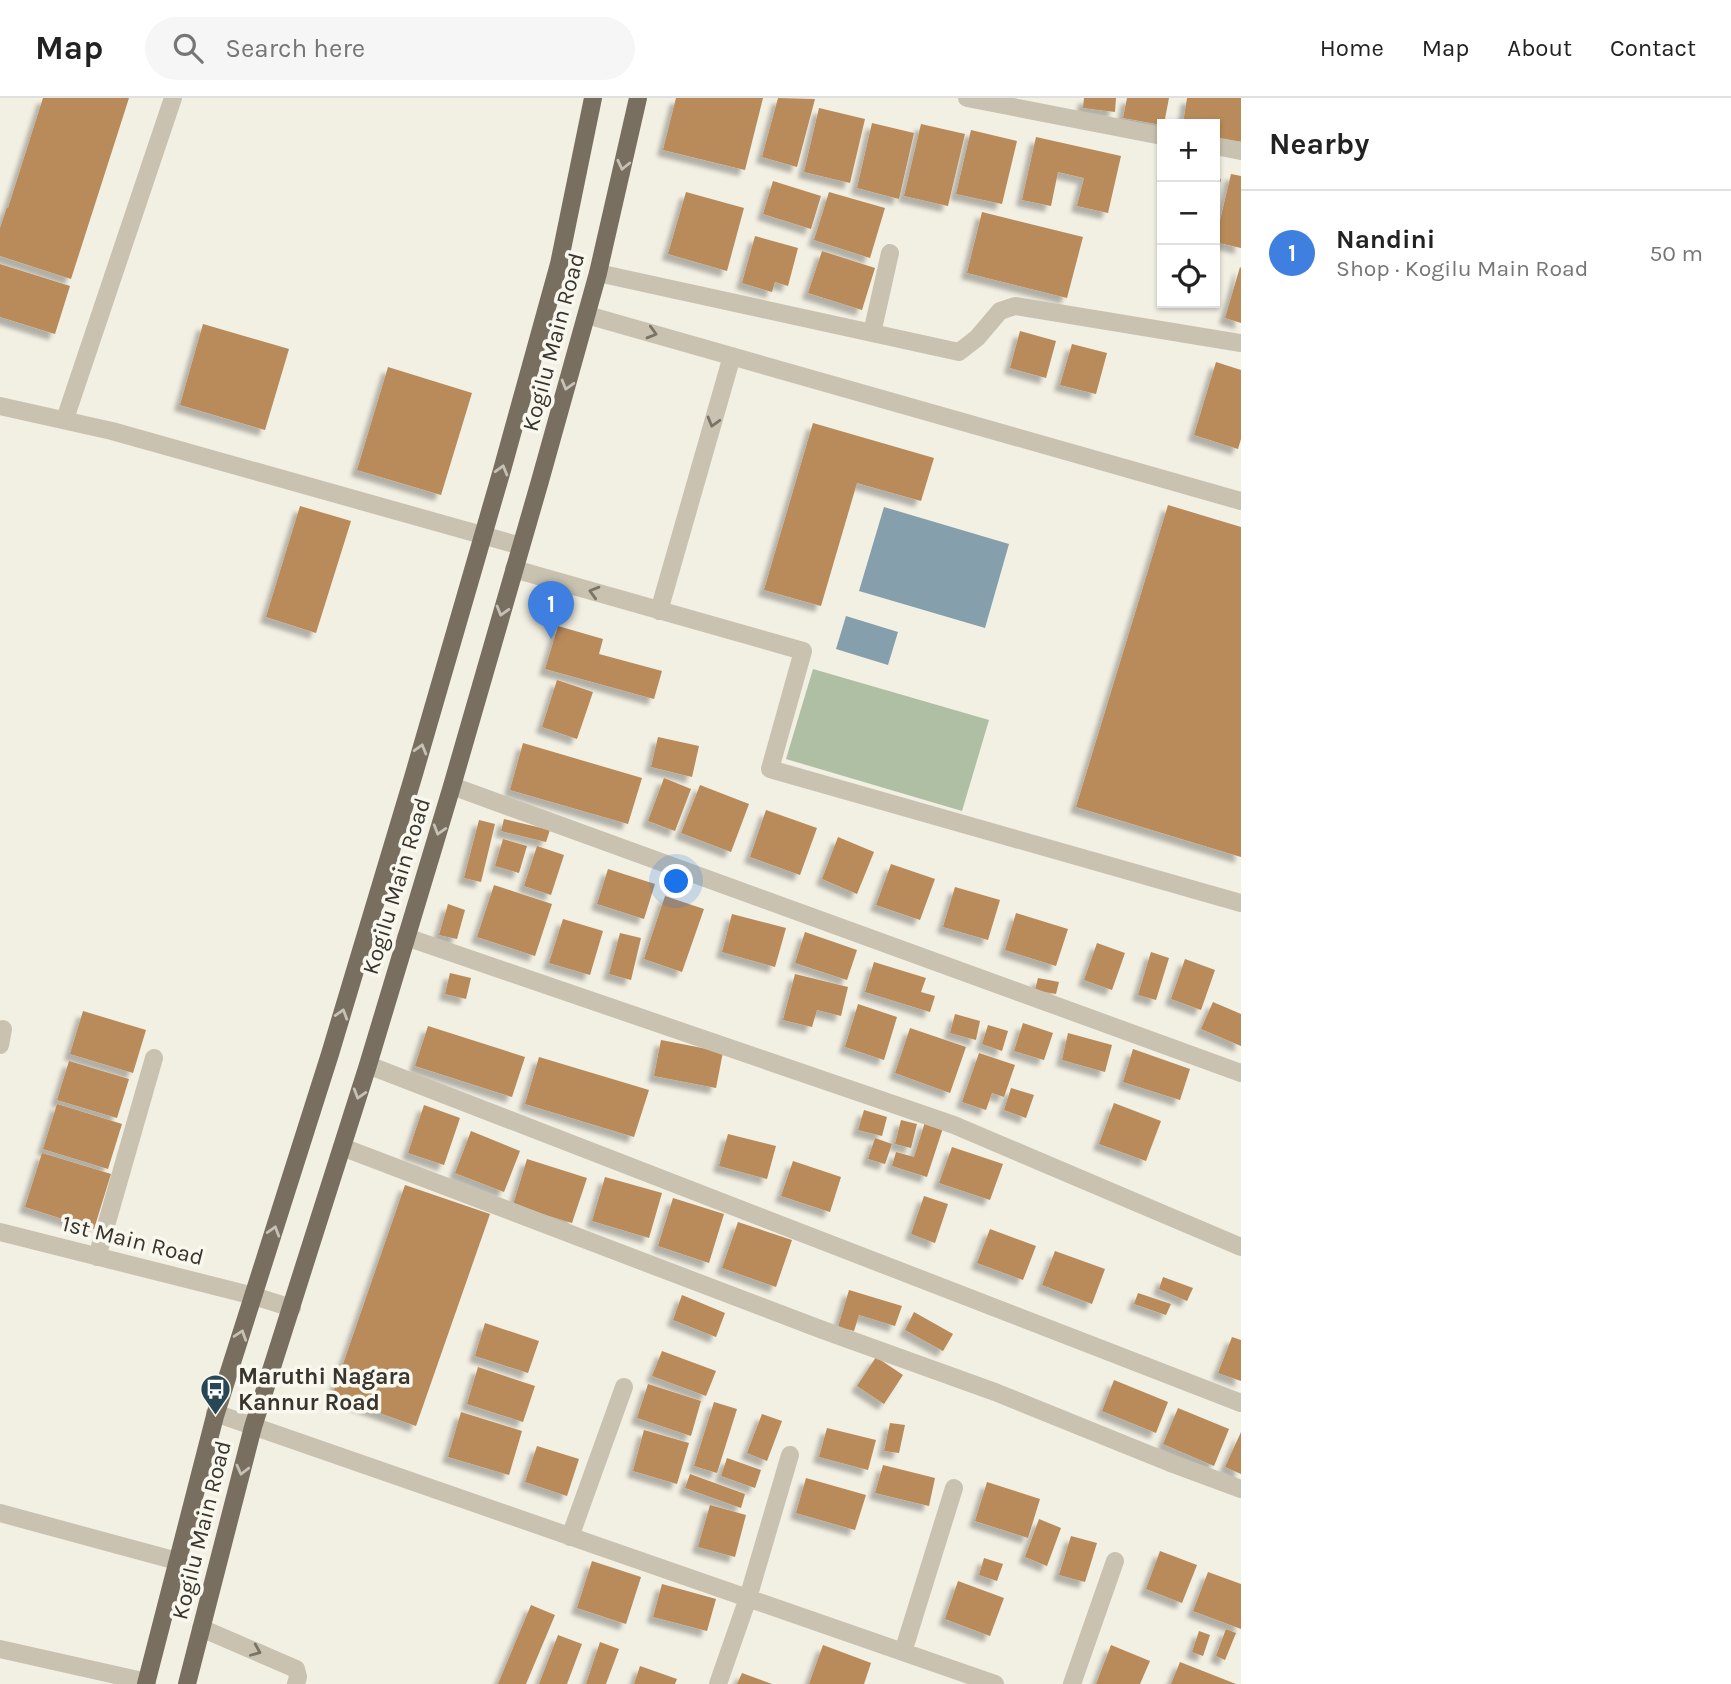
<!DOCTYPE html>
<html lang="en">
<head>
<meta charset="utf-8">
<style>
  :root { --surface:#fff; --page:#f6f6f6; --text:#222; --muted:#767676; --line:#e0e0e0; --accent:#b45309 }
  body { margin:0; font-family:Karla,sans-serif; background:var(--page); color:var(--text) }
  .controls { position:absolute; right:21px; top:21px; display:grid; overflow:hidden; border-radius:0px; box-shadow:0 2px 5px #0004 }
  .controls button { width:63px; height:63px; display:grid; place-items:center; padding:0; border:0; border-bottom:2px solid var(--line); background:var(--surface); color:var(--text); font:35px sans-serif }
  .you { position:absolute; left:677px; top:784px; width:24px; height:24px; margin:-18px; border:5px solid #fff; border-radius:50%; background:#1a73e8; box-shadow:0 0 0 10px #1a73e833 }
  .badge { display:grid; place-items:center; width:46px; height:46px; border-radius:50%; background:var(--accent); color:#fff; font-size:23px; font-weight:700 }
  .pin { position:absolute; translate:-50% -58px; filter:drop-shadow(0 2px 4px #0008) }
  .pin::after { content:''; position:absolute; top:37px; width:24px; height:21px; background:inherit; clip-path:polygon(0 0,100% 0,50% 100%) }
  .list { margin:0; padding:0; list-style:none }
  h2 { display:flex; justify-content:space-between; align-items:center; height:91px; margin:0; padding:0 28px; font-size:30px }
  h2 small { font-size:23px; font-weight:400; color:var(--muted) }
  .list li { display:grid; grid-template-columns:46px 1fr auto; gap:21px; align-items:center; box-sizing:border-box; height:126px; padding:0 28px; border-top:2px solid var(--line) }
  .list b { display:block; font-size:26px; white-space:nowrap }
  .list p { margin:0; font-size:23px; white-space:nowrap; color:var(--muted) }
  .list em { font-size:23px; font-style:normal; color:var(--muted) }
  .icon { flex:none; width:38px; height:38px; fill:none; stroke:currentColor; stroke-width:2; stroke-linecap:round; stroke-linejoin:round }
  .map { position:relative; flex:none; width:1241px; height:1586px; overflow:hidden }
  header { display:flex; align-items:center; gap:42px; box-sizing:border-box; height:98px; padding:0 35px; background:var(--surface); border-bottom:2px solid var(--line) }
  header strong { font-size:33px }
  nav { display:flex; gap:38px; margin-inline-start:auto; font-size:24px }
  .search { width:490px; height:63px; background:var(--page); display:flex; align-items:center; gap:18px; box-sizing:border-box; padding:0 24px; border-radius:38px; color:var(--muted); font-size:26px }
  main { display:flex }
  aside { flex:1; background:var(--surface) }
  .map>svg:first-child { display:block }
</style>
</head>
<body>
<header>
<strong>Map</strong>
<div class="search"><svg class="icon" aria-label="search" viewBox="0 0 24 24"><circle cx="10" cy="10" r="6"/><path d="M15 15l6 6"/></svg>Search here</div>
<nav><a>Home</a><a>Map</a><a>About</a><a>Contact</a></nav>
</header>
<main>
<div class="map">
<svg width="1241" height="1586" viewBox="0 0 1241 1586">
  <defs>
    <filter id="shadow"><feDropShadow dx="-6" dy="6" stdDeviation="2" flood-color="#0004"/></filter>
  </defs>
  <rect width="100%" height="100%" fill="#f2efe3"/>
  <path fill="#afbfa4" d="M813,571L989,622L962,713L786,661Z"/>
  <path fill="#859fac" d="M884,409L1009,446L985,530L859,493Z
    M846,518L898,534L888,567L836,551Z"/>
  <path fill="#b98b5a" filter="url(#shadow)" d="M43,0H129L71,181L0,158V130L7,109L8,110Z
    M676,0H763L745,72L663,52Z
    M778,0L815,1L797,69L762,59Z
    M1084,0H1116L1115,14L1083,10Z
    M1127,0H1169L1164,26L1162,27L1123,20Z
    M1187,0H1241V44L1215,40V26H1183Z
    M819,10L865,21L850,85L804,74Z
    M872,25L914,35L899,101L857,90Z
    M921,26L965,36L948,108L904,98Z
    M971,32L1017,43L1002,106L956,96Z
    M1036,39L1121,58L1108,115L1077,108L1084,80L1058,74L1051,108L1022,102Z
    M1231,76L1241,78V150L1215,144Z
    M1215,80L1221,81L1216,103H1215Z
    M773,83L821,98L811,131L763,116Z
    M686,94L744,110L727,173L668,156Z
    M829,94L885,110L870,160L814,142Z
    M982,114L1083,139L1067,200L967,175Z
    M755,138L798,150L788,188L775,184L772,194L742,185Z
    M822,153L875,170L862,212L808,195Z
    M0,166L70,188L55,236L0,219Z
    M1240,169L1241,170V225L1225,220Z
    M203,226L289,251L265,332L180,307Z
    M1020,233L1056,243L1046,280L1010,270Z
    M1072,246L1107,255L1096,296L1060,287Z
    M1216,264L1241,272V341L1238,351L1194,337Z
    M388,269L472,295L441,397L357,372Z
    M813,325L934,360L921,403L857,385L821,508L764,492Z
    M1168,407L1241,429V759L1076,709Z
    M300,408L351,423L316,535L266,519Z
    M558,528L603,541L599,556L662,573L654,601L545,571Z
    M557,582L593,594L577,641L542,629Z
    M658,639L699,648L692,679L651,669Z
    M523,645L642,680L628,726L510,692Z
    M664,680L691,691L675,733L648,723Z
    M700,687L749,706L731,754L681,735Z
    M766,712L817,730L800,777L750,759Z
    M504,721L550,732L546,744L501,733Z
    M479,722L495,726L481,784L464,780Z
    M838,739L874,754L857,796L822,781Z
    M503,741L527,748L519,775L495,768Z
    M537,748L564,757L551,797L524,788Z
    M891,766L935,781L920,822L876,807Z
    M608,771L655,786L644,821L597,806Z
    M494,787L552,806L535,858L477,839Z
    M955,789L1000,802L988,842L943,829Z
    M665,798L704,811L682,874L644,861Z
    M448,806L465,812L457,841L439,837Z
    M1016,815L1068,831L1056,868L1005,852Z
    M732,816L786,830L775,869L722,854Z
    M563,821L603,833L590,877L549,865Z
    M805,834L857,852L847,882L795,865Z
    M620,835L641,840L631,882L609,876Z
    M1097,845L1125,855L1112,892L1084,882Z
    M1151,854L1169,860L1156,902L1138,897Z
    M1185,861L1215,872L1201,912L1171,901Z
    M874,864L926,880L921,894L935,898L930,914L865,894Z
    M450,875L471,880L466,901L445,896Z
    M795,876L848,889L841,918L817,912L812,929L783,922Z
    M1038,880L1059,884L1056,896L1035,892Z
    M1213,904L1241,916V948L1201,931Z
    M858,906L897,919L884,962L845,949Z
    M83,913L146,932L133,975L70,956Z
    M955,916L980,923L976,942L950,935Z
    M1023,925L1053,935L1044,962L1014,953Z
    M988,927L1008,933L1002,953L982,946Z
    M428,928L525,959L512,999L415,968Z
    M910,930L966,949L950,995L895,975Z
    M1068,935L1112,947L1105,974L1062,962Z
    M661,942L723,954L716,990L654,978Z
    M1133,951L1190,971L1180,1002L1123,984Z
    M979,955L1015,967L1004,999L992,995L986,1012L962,1004Z
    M539,959L649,992L634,1039L525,1006Z
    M69,963L129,981L117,1020L57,1002Z
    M1011,990L1034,997L1026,1020L1004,1012Z
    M1114,1005L1161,1023L1146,1063L1099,1046Z
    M57,1006L122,1026L108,1071L43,1051Z
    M424,1007L460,1020L444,1067L408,1055Z
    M864,1012L887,1019L882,1038L858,1032Z
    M901,1022L917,1026L911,1050L895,1046Z
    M925,1024L943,1030L927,1079L892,1068L896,1054L914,1059Z
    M471,1033L520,1053L504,1094L455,1075Z
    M728,1036L776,1048L767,1081L719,1068Z
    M875,1040L892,1046L885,1066L868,1061Z
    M952,1049L1003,1066L990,1102L939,1085Z
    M42,1055L111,1076L94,1131L25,1109Z
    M527,1061L587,1080L572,1125L513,1107Z
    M793,1063L841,1079L830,1114L781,1098Z
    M605,1079L662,1095L649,1140L592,1123Z
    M405,1087L490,1116L416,1328L332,1298Z
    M924,1098L948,1106L935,1145L911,1136Z
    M673,1100L724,1116L709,1165L658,1148Z
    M738,1124L792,1142L776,1189L722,1170Z
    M990,1131L1036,1148L1023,1182L977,1165Z
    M1055,1153L1105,1171L1092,1206L1042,1187Z
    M1163,1179L1193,1190L1187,1203L1159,1191Z
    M849,1192L902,1208L895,1228L859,1217L854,1233L838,1229Z
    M1138,1195L1171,1206L1166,1217L1134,1206Z
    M682,1197L725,1215L716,1239L673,1222Z
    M914,1214L953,1236L943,1253L905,1232Z
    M485,1225L539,1243L528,1275L475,1258Z
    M1232,1239L1241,1242V1283L1218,1275Z
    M662,1253L716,1273L706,1298L652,1278Z
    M876,1259L903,1277L884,1306L857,1288Z
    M478,1269L535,1288L523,1324L467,1306Z
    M1114,1282L1168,1304L1156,1335L1102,1313Z
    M648,1286L701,1303L691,1338L637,1320Z
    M714,1304L737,1311L717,1375L694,1368Z
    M1178,1310L1229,1331L1214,1368L1163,1346Z
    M461,1314L522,1333L509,1377L448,1359Z
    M762,1316L782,1323L767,1363L747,1355Z
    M890,1325L905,1327L899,1355L884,1353Z
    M827,1330L876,1342L868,1372L819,1359Z
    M644,1332L689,1345L677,1386L633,1373Z
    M1241,1334V1376L1225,1369Z
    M537,1348L579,1361L567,1398L525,1384Z
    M727,1360L761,1372L755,1390L721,1378Z
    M883,1367L935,1380L929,1408L875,1395Z
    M690,1376L745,1396L741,1410L685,1390Z
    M806,1380L866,1397L855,1432L796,1415Z
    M987,1384L1040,1401L1028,1440L975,1423Z
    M710,1407L746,1417L735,1459L698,1449Z
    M1039,1421L1061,1430L1047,1468L1025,1459Z
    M1071,1438L1097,1445L1085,1484L1059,1477Z
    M1160,1453L1197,1467L1182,1505L1146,1491Z
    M984,1460L1003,1466L997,1483L979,1477Z
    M592,1463L641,1479L626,1526L577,1510Z
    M1208,1474L1241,1486V1531L1193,1513Z
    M958,1483L1004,1500L990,1538L945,1521Z
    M662,1486L716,1501L707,1533L653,1519Z
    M531,1507L555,1517L526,1586H498Z
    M1226,1531L1236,1535L1225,1562L1216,1558Z
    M1199,1533L1210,1537L1203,1558L1192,1554Z
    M558,1537L582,1546L567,1586H539Z
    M600,1544L619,1551L606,1586H586Z
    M823,1547L871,1565L864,1586H809Z
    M1111,1547L1150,1563L1140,1586H1096Z
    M1180,1564L1236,1586H1171Z
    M640,1568L677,1581L675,1586H634Z
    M742,1575L772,1586H737Z"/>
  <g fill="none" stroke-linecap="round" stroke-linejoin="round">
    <path stroke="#c9c2b0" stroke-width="18" d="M967,0L1162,38
      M1215,48L1241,53
      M598,175L959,254L977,240L1000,213L1015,208L1241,245
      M587,217L1241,403
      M872,235L890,155
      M0,308L112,333L521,448
      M65,321L173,0
      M514,471L803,553L770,671L1241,805
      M659,513L732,258
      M452,688L1241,975
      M406,839L954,1027L1241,1149
      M0,947L3,931
      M368,967L1241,1305
      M342,1049L820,1231L995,1294L1168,1364L1241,1391
      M0,1134L254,1198L292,1210
      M97,1159L154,960
      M215,1315L995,1586
      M0,1415L177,1463
      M570,1439L624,1289
      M201,1530L296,1571L298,1579L296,1586
      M0,1551L147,1584
      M903,1554L954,1390
      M718,1586L748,1500L790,1357
      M1072,1586L1115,1463"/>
    <path stroke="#796f60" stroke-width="18" d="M146,1586L215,1318L330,956L414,676L502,372L559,166L593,0
      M187,1586L253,1329L368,967L452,688L540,383L598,175L638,0"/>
  </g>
  <defs><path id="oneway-chevron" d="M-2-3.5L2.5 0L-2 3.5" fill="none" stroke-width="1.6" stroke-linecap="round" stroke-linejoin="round" transform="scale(1.75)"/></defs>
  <g stroke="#c6c1b6">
    <use href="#oneway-chevron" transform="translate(623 67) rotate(103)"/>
    <use href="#oneway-chevron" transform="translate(567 287) rotate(106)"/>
    <use href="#oneway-chevron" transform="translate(502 372) rotate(-74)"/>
    <use href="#oneway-chevron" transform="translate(502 513) rotate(106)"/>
    <use href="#oneway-chevron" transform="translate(421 651) rotate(-74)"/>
    <use href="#oneway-chevron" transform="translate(439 732) rotate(107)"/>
    <use href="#oneway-chevron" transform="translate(342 916) rotate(-73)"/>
    <use href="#oneway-chevron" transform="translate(359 996) rotate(107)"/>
    <use href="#oneway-chevron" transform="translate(274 1133) rotate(-73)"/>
    <use href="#oneway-chevron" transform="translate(241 1237) rotate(-72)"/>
    <use href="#oneway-chevron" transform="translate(242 1372) rotate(104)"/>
  </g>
  <g stroke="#7a7468">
    <use href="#oneway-chevron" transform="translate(652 235) rotate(16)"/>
    <use href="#oneway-chevron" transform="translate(713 324) rotate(106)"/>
    <use href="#oneway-chevron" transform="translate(594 494) rotate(-164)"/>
    <use href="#oneway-chevron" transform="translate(256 1553) rotate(23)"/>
  </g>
  <defs>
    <symbol id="bus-pin" viewBox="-11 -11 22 30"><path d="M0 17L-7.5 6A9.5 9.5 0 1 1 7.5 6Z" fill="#274656" stroke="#f9f8ef"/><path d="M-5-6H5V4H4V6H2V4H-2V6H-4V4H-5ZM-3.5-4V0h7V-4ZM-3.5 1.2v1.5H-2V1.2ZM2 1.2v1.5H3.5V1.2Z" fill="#fff"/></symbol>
  </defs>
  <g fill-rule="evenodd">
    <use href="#bus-pin" x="198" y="1274" width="35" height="47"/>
  </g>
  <g text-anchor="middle" stroke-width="7" stroke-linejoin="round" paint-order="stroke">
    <g font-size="23" fill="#39342d" stroke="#f9f8ef">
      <text transform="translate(553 244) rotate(-75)" y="8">Kogilu Main Road</text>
      <text transform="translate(396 788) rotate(-73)" y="8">Kogilu Main Road</text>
      <text transform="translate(133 1142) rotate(14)" y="8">1st Main Road</text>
      <text transform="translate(201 1432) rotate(-76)" y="8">Kogilu Main Road</text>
    </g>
    <g font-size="23" font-weight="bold" fill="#39342d" stroke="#f9f8ef" text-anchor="start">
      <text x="238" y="1286">Maruthi Nagara<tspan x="238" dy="26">Kannur Road</tspan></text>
    </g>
  </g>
</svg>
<div class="controls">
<button>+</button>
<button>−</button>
<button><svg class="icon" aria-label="locate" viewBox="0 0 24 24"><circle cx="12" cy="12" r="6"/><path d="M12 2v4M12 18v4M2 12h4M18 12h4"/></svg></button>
</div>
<div class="you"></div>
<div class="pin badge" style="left:551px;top:541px;background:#3f7fe0">1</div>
</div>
<aside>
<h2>Nearby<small></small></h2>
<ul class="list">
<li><span class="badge" style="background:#3f7fe0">1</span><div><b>Nandini</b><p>Shop · Kogilu Main Road</p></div><em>50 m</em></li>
</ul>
</aside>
</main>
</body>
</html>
